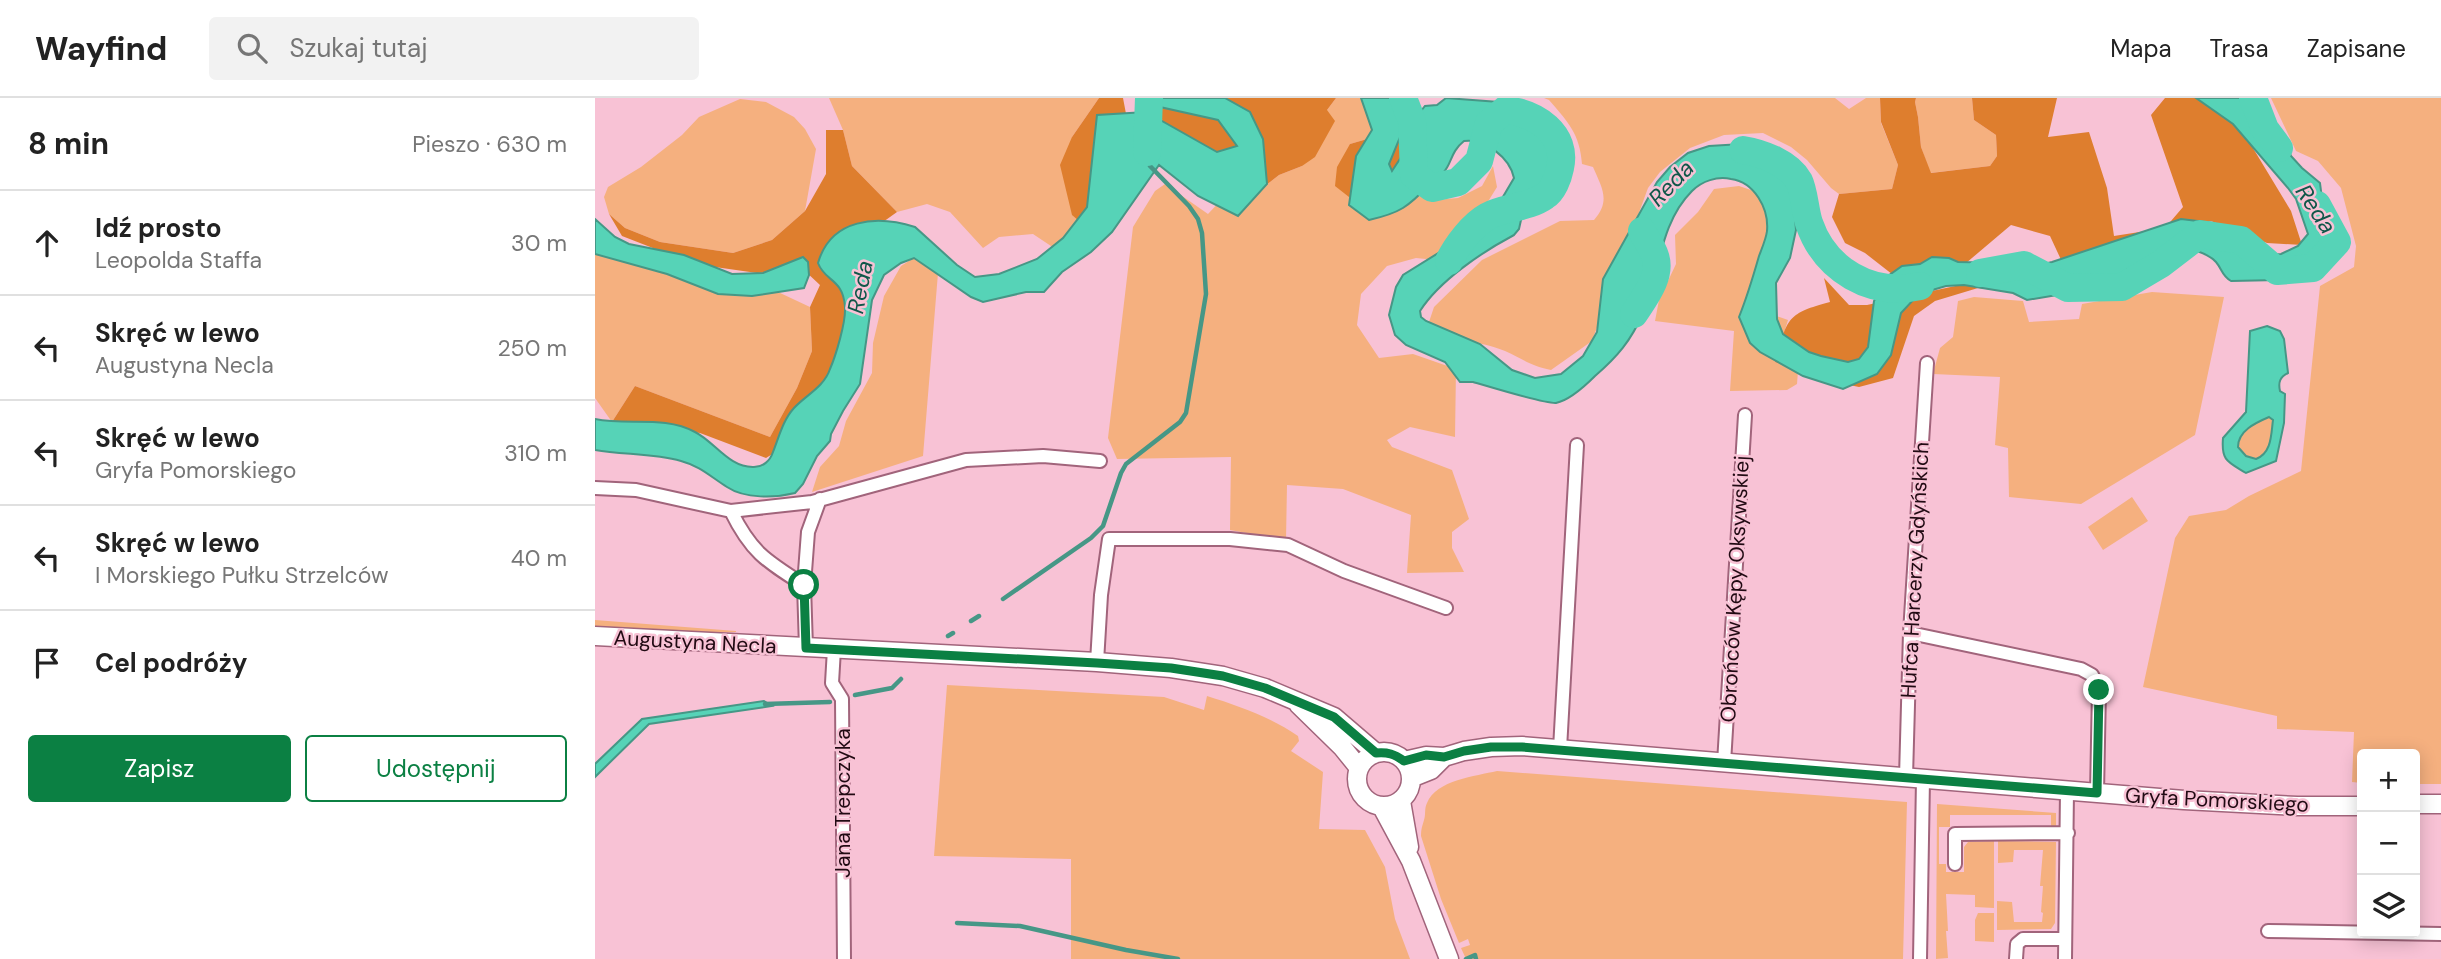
<!DOCTYPE html>
<html lang="pl">
<head>
<meta charset="utf-8">
<style>
  :root { --surface:#fff; --page:#f2f2f2; --text:#222; --muted:#767676; --line:#e0e0e0; --accent:#0b8043 }
  body { margin:0; font-family:"DM Sans",sans-serif; background:var(--page); color:var(--text) }
  .controls { position:absolute; right:21px; bottom:21px; display:grid; overflow:hidden; border-radius:7px; box-shadow:0 4px 18px #0003 }
  .controls button { width:63px; height:63px; display:grid; place-items:center; padding:0; border:0; border-bottom:2px solid var(--line); background:var(--surface); color:var(--text); font:35px sans-serif }
  .stop { position:absolute; width:21px; height:21px; margin:-16px; border:5px solid #0b8043; border-radius:50%; background:#fff }
  .stop.end { background:#0b8043; border-color:#fff; box-shadow:0 2px 7px #0008 }
  .list { margin:0; padding:0; list-style:none }
  h2 { display:flex; justify-content:space-between; align-items:center; height:91px; margin:0; padding:0 28px; font-size:30px }
  h2 small { font-size:23px; font-weight:400; color:var(--muted) }
  .list li { display:grid; grid-template-columns:46px 1fr auto; gap:21px; align-items:center; box-sizing:border-box; height:105px; padding:0 28px; border-top:2px solid var(--line) }
  .list b { display:block; font-size:26px; white-space:nowrap }
  .list p { margin:0; font-size:23px; white-space:nowrap; color:var(--muted) }
  .list em { font-size:23px; font-style:normal; color:var(--muted) }
  .actions { display:flex; gap:14px; padding:21px 28px }
  .actions a { flex:1; padding:16px 0; border:2px solid var(--accent); border-radius:7px; text-align:center; font-size:24px; color:var(--accent) }
  .actions .main { background:var(--accent); color:#fff }
  .icon { flex:none; width:38px; height:38px; fill:none; stroke:currentColor; stroke-width:2; stroke-linecap:round; stroke-linejoin:round }
  .map { position:relative; flex:none; width:1846px; height:861px; overflow:hidden }
  header { display:flex; align-items:center; gap:42px; box-sizing:border-box; height:98px; padding:0 35px; background:var(--surface); border-bottom:2px solid var(--line) }
  header strong { font-size:33px }
  nav { display:flex; gap:38px; margin-inline-start:auto; font-size:24px }
  .search { width:490px; height:63px; background:var(--page); display:flex; align-items:center; gap:18px; box-sizing:border-box; padding:0 24px; border-radius:7px; color:var(--muted); font-size:26px }
  main { display:flex }
  aside { flex:1; background:var(--surface) }
  .map>svg:first-child { display:block }
</style>
</head>
<body>
<header>
<strong>Wayfind</strong>
<div class="search"><svg class="icon" aria-label="search" viewBox="0 0 24 24"><circle cx="10" cy="10" r="6"/><path d="M15 15l6 6"/></svg>Szukaj tutaj</div>
<nav><a>Mapa</a><a>Trasa</a><a>Zapisane</a></nav>
</header>
<main>
<aside>
<h2>8 min<small>Pieszo · 630 m</small></h2>
<ul class="list">
<li><svg class="icon" aria-label="ahead" viewBox="0 0 24 24"><path d="M12 20V5M6 11l6-6 6 6"/></svg><div><b>Idź prosto</b><p>Leopolda Staffa</p></div><em>30 m</em></li>
<li><svg class="icon" aria-label="left" viewBox="0 0 24 24"><path d="M17 20v-9H6M10 6l-5 5 5 5"/></svg><div><b>Skręć w lewo</b><p>Augustyna Necla</p></div><em>250 m</em></li>
<li><svg class="icon" aria-label="left" viewBox="0 0 24 24"><path d="M17 20v-9H6M10 6l-5 5 5 5"/></svg><div><b>Skręć w lewo</b><p>Gryfa Pomorskiego</p></div><em>310 m</em></li>
<li><svg class="icon" aria-label="left" viewBox="0 0 24 24"><path d="M17 20v-9H6M10 6l-5 5 5 5"/></svg><div><b>Skręć w lewo</b><p>I Morskiego Pułku Strzelców</p></div><em>40 m</em></li>
<li><svg class="icon" aria-label="arrive" viewBox="0 0 24 24"><path d="M6 21V4h12l-3 4 3 4H6"/></svg><div><b>Cel podróży</b></div></li>
</ul>
<div class="actions"><a class="main">Zapisz</a><a>Udostępnij</a></div>
</aside>
<div class="map">
<svg width="1846" height="861" viewBox="0 0 1846 861">
  <rect width="100%" height="100%" fill="#f8c2d5"/>
  <path fill="#f5b07f" d="M234,0H504L477,39L484,123L459,150L438,136L404,139L388,150L355,114L332,106L302,114L257,68L248,32Z
    M741,0H801L810,30L755,46L811,88L841,102L863,100L887,88L898,68L902,89L894,102L870,126L841,162L821,160L792,168L766,196L762,227L784,260L818,256L861,271L860,339L815,329L792,342L797,349L857,372L874,421L857,434V450L869,474L812,475L816,417L748,391L692,387L691,442L635,432L636,359L522,361L513,340L538,129L560,93L570,86L613,116L628,100L662,94L684,77L707,68L732,12Z
    M949,0H1240L1254,11L1271,0H1285L1286,25L1303,67L1297,91L1244,96L1236,90L1212,62L1196,49L1168,35L1129,37L1095,50L1065,74L1053,90L997,243L956,272C935,268 928,261 910,253C881,241 860,246 834,224L839,209L887,162L965,123L999,122C1016,103 1007,90 998,69L987,66C985,36 973,24 954,2Z
    M1321,0H1377L1379,22L1401,37L1402,58L1395,68L1335,75L1326,49L1323,19L1320,4Z
    M1676,0H1846V686H1820V656H1767V685L1757,684L1759,634L1682,631V618L1548,589L1580,440L1594,418L1631,412L1654,398L1706,373L1725,188L1759,169L1761,148L1746,90L1723,63L1701,53Z
    M145,1L171,4L199,19L210,31L221,51L210,113L177,142L138,155L65,144L30,130L14,116L9,99L13,89L46,69L87,37L104,19Z
    M1144,88L1168,96L1179,115L1164,212L1193,222L1180,264L1203,273L1202,286L1192,292L1135,293L1139,233L1060,223L1064,202L1081,166L1080,137L1103,114L1119,91Z
    M0,141L114,187L183,194L215,209L217,253L202,290L175,339L40,288L17,324L0,300Z
    M325,156L343,175L328,358L217,394L225,369L244,348L251,323L277,275L278,245L289,198L306,168Z
    M1557,194L1629,199L1600,337L1486,406L1414,399L1413,350L1400,347L1405,279L1338,276L1345,250L1358,239L1363,203L1379,199L1428,203L1434,224L1484,221L1487,206Z
    M1674,319L1678,322C1676,336 1677,355 1661,361L1651,358L1643,348C1644,333 1660,325 1674,319Z
    M1537,399L1553,423L1508,452L1493,429Z
    M0,522L141,533V534L102,535L0,529Z
    M352,587L569,599L609,612L612,598C644,608 675,619 703,638L704,643L696,653L728,674L724,731L770,732L790,769L800,821L815,861H476V761L339,758Z
    M902,673L1312,704L1308,861H871L866,850L875,847L873,841L864,845L846,801L826,738C826,731 827,729 829,722C831,717 829,711 832,705C841,682 881,678 902,673Z
    M1342,706L1461,715V728L1456,729V717H1355V729H1344V766H1351V774H1369V749L1373,744L1399,743V810L1380,809V797L1351,796L1353,833H1351L1353,860L1341,861Z
    M1403,743L1461,744L1460,825L1456,831L1402,832V803L1417,804L1419,824H1447L1448,815L1446,814L1448,788H1445L1448,752H1419L1418,764L1403,765Z
    M1383,815H1399V844L1380,843V822Z"/>
  <path fill="#de7e2e" d="M504,0H528L536,42L484,123L477,117L465,67L477,39Z
    M565,0H741L732,12L740,23L720,59L707,68L684,77L662,94L569,42Z
    M1285,0H1321L1320,4L1323,19L1326,49L1336,75L1395,68L1402,58L1401,37L1379,22L1377,0H1462L1453,39L1494,34L1512,90L1519,138L1570,130L1588,109L1556,17L1570,0H1641L1647,32L1696,113L1707,147L1672,145L1616,123H1595L1468,166L1455,138L1416,127L1364,171L1302,180L1270,155L1250,145L1237,119L1244,96L1297,91L1303,67L1286,24Z
    M810,30L807,53L811,88L783,96L754,99L740,88L742,69L755,46Z
    M231,32H248L257,68L302,114L288,124L247,258L192,347L171,360L105,335L17,324L40,288L175,339L202,290L217,253L215,209L225,187L210,173L162,175L99,166L27,138L14,116L30,130L65,144L138,155L177,142L210,113L231,76Z
    M1229,180L1254,207H1272L1379,184L1420,183L1452,199L1383,190L1340,203L1319,218L1298,280L1264,289L1225,281L1180,264C1193,222 1189,216 1235,204Z"/>
  <path fill="#56d3b7" stroke="#469786" stroke-width="2" fill-rule="evenodd" d="M549,0H630L655,14L668,41L672,86L643,118L603,98L564,67L517,134L496,154L467,174L449,194H431L388,204L376,199L319,160L306,165L289,177L277,202L265,286L248,313L236,336L235,343L222,358L208,386L200,395C180,400 150,401 132,389C116,379 105,368 86,363C58,355 28,357 0,352V321C33,328 69,317 100,334C120,344 134,370 159,369C168,369 175,363 178,354C184,339 188,322 199,310C211,297 229,289 235,271C241,257 251,224 250,209C248,180 230,184 223,165C236,120 282,117 320,129L362,167L380,179L404,176L442,161L468,140L492,109L502,17L551,14L622,54L642,48L623,22L556,7Z
    M766,0H798L808,32L794,66L797,73L818,41L826,13L830,8L842,7L851,0L904,4L949,41L958,59L955,69L942,95L928,113L924,131L919,137C887,154 844,183 825,213L826,219L831,223L885,246L917,272L940,280L966,276L988,258L1002,234L1008,181L1062,84L1075,69L1093,55L1114,48L1147,46L1167,53L1182,63L1197,85L1201,132L1195,160L1181,185L1182,221L1188,236L1214,254L1226,258L1253,264L1264,261L1273,249L1279,203L1293,178L1307,168L1325,166L1337,159L1354,160L1363,164L1411,165L1423,168L1437,169L1457,164L1586,121L1619,125L1655,154L1672,157L1686,156L1703,148L1713,136L1701,101L1693,90L1638,26L1601,0H1648L1690,44L1696,58L1707,70L1725,85C1729,133 1760,138 1709,176L1708,171L1684,182L1636,183C1627,178 1627,171 1621,164C1615,157 1607,155 1599,152L1593,161L1562,158L1531,172L1521,187L1432,202L1418,195L1369,187L1351,188L1334,193L1320,200L1306,215L1296,257L1282,276L1248,291L1208,278L1165,254L1155,245L1144,219C1152,199 1158,179 1164,158C1167,150 1171,141 1172,133C1174,110 1159,84 1136,81C1122,78 1107,83 1097,93C1064,126 1065,175 1048,215C1036,243 1022,259 1000,278C990,288 975,302 961,305C950,306 892,288 878,284H865L850,264L811,247L800,237L794,217L801,189L808,177L869,139L899,114L919,80C915,60 890,40 869,43C855,54 857,66 848,75C844,79 839,81 835,86C813,109 805,115 774,122L754,107L761,58L777,32Z
    M0,121L20,139L34,146L89,157L137,176L168,175L208,159L213,164L214,177L209,190L157,198L123,196L72,176L0,156Z
    M1672,228L1685,233L1689,241L1693,275C1685,279 1683,284 1685,293L1690,296L1689,325L1681,363L1651,375C1633,364 1626,363 1628,340L1651,314L1655,233ZM1674,319L1678,322C1676,336 1677,355 1661,361L1651,358L1643,349C1643,333 1660,325 1674,319Z
    M169,603L177,608L54,626L0,679V666L47,621Z"/>
  <g fill="none" stroke-linecap="round" stroke-linejoin="round">
    <path stroke="#469786" stroke-width="4.5" d="M408,501L496,440L508,428L526,375L531,366L585,324L591,315L611,196L607,135L603,121L594,108L555,68
      M376,523L384,518
      M353,538L358,535
      M260,597L297,590L306,581
      M170,606L235,604
      M362,825L425,828L531,852L583,861
      M871,861L880,857L881,861"/>
    <path stroke="#56d3b7" stroke-width="28" d="M808,0L817,23L819,77L837,90L863,84L884,63L894,25L910,12C941,15 973,36 965,70C963,80 958,93 950,98C933,110 910,109 893,118C877,127 862,147 854,163
      M1658,0L1670,31L1684,50
      M1148,52C1167,55 1194,65 1204,83C1209,93 1210,113 1214,125C1230,172 1276,199 1325,188
      M552,54L554,0
      M1385,175L1429,167L1473,190L1527,189L1566,166L1605,136L1646,142L1682,173L1718,170L1742,144L1722,107
      M1039,216C1050,199 1067,178 1060,158C1057,149 1051,141 1047,133"/>
    <defs>
      <path id="street" d="M0,390L41,392L136,413L217,404L371,362L448,358L505,363
        M136,413C156,454 171,463 209,487L211,550
        M209,487L213,434L225,401
        M1315,535L1486,571L1497,577L1504,592L1502,695
        M239,551L237,585L247,601L249,861
        M502,564L506,497L514,441H635L693,447L749,473L851,510
        M965,651L982,347
        M1129,665L1150,317
        M1311,679L1315,535L1332,265
        M1360,766V736L1473,735
        M1673,833L1846,836
        M1325,861L1328,681
        M1421,861L1422,846L1428,841H1470
        M1470,861L1472,693"/>
      <path id="secondary" d="M0,538L502,564L576,570L628,578L670,590L739,619L781,655
        M703,606L747,649L764,670
        M762 681a27 27 0 1 1 54 0a27 27 0 1 1-54 0Z
        M809,663L831,658L849,659L869,653L896,649L927,648L1589,702L1702,708H1767
        M816,680L836,672L849,659
        M806,703L814,749
        M1820,706H1846
        M787,709L816,763L854,861"/>
    </defs>
    <use href="#street" stroke="#a1647b" stroke-width="16"/>
    <use href="#secondary" stroke="#a1647b" stroke-width="21"/>
    <use href="#street" stroke="#fff" stroke-width="12"/>
    <use href="#secondary" stroke="#fff" stroke-width="18"/>
  </g>
  <g fill="none" stroke-linecap="round" stroke-linejoin="round">
    <path stroke="#0b8043" stroke-width="9" d="M209,487L211,550L502,565L576,570L628,578L670,590L739,619L781,655C793,654 799,656 809,663L831,657L849,659L869,653L896,649H927L1502,695L1504,592"/>
  </g>
  <g text-anchor="middle" stroke-width="5" stroke-linejoin="round" paint-order="stroke">
    <g font-size="21" fill="#210a13" stroke="#f8c2d5">
      <text transform="translate(1320 472) rotate(-87)" y="7">Hufca Harcerzy Gdyńskich</text>
      <text transform="translate(1140 491) rotate(-87)" y="7">Obrońców Kępy Oksywskiej</text>
      <text transform="translate(100 544) rotate(3)" y="7">Augustyna Necla</text>
      <text transform="translate(1622 702) rotate(3)" y="7">Gryfa Pomorskiego</text>
      <text transform="translate(248 705) rotate(-90)" y="7">Jana Trepczyka</text>
    </g>
    <g font-size="23" font-style="italic" fill="#0f5749" stroke="#f8c2d5">
      <text transform="translate(1076 85) rotate(-46)" y="8">Reda</text>
      <text transform="translate(1721 111) rotate(57)" y="8">Reda</text>
      <text transform="translate(265 189) rotate(-79)" y="8">Reda</text>
    </g>
  </g>
</svg>
<div class="controls">
<button>+</button>
<button>−</button>
<button><svg class="icon" aria-label="layers" viewBox="0 0 24 24"><path d="M12 4l9 5-9 5-9-5zM3 14l9 5 9-5"/></svg></button>
</div>
<div class="stop" style="left:209px;top:487px"></div>
<div class="stop end" style="left:1504px;top:592px"></div>
</div>
</main>
</body>
</html>
